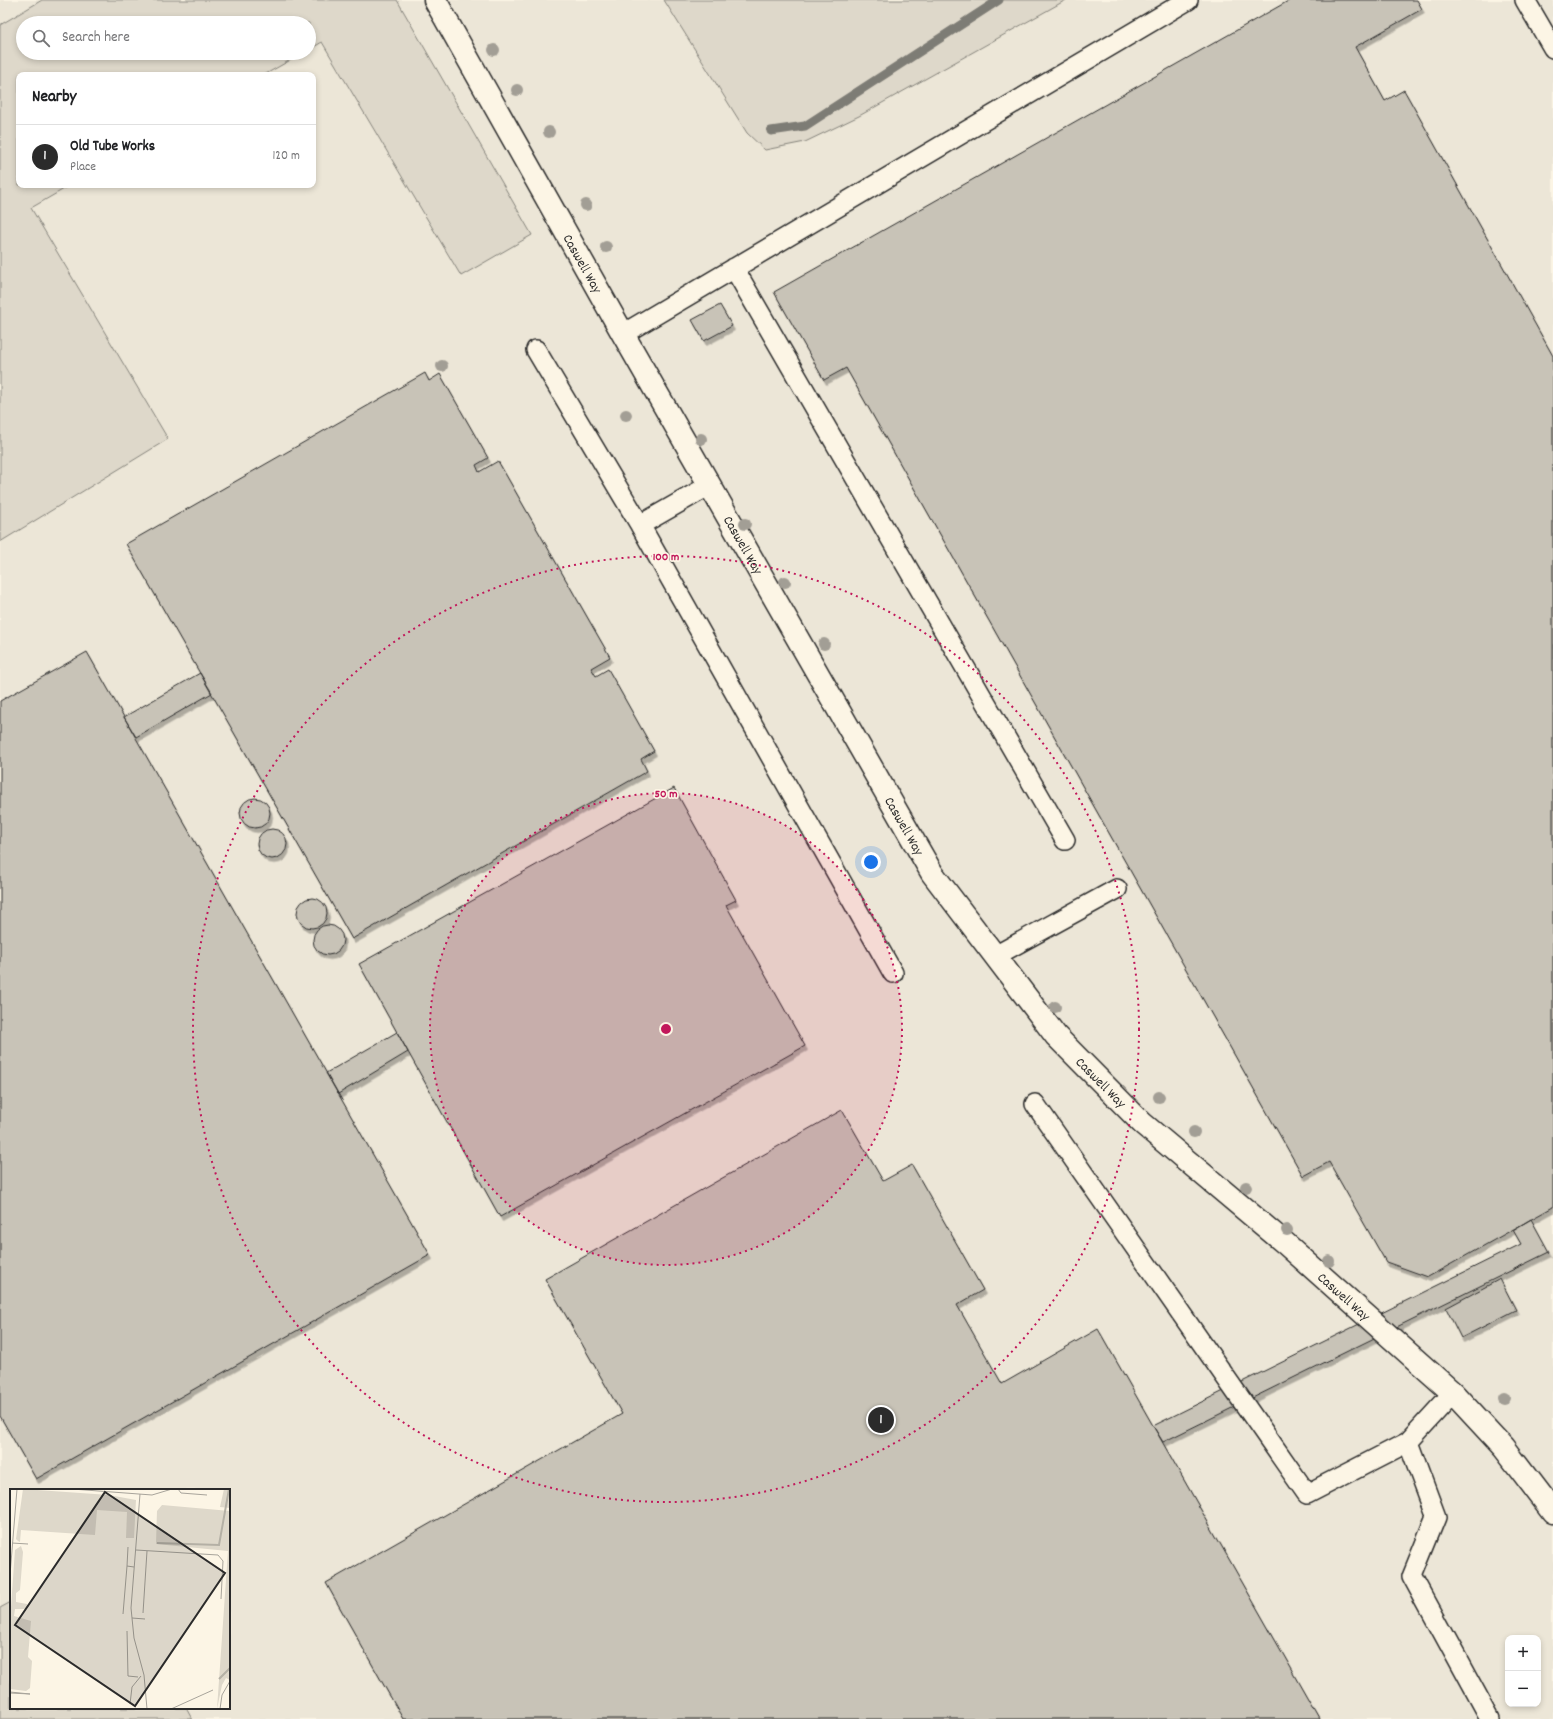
<!DOCTYPE html>
<html lang="en">
<head>
<meta charset="utf-8">
<style>
  :root { --surface:#fff; --page:#f6f6f6; --text:#202124; --muted:#757577; --line:#e0e0e0; --accent:#2b2b2b }
  body { margin:0; font-family:Dekko,sans-serif; background:var(--page); color:var(--text) }
  .controls { position:absolute; right:12px; bottom:12px; display:grid; overflow:hidden; border-radius:8px; box-shadow:0 2px 6px #0003 }
  .controls button { width:36px; height:36px; display:grid; place-items:center; padding:0; border:0; border-bottom:1px solid var(--line); background:var(--surface); color:var(--text); font:20px sans-serif }
  .you { position:absolute; left:871px; top:862px; width:14px; height:14px; margin:-10px; border:3px solid #fff; border-radius:50%; background:#1a73e8; box-shadow:0 0 0 6px #1a73e833 }
  .badge { display:grid; place-items:center; width:26px; height:26px; border-radius:50%; background:var(--accent); color:#fff; font-size:13px; font-weight:700 }
  .pin { position:absolute; translate:-50% -50%; border:2px solid #fff; box-shadow:0 1px 4px #0006 }
  .list { margin:0; padding:0; list-style:none }
  h2 { display:flex; justify-content:space-between; align-items:center; height:52px; margin:0; padding:0 16px; font-size:17px }
  h2 small { font-size:13px; font-weight:400; color:var(--muted) }
  .list li { display:grid; grid-template-columns:26px 1fr auto; gap:12px; align-items:center; box-sizing:border-box; height:64px; padding:0 16px; border-top:1px solid var(--line) }
  .list b { display:block; font-size:15px; white-space:nowrap }
  .list p { margin:0; font-size:13px; white-space:nowrap; color:var(--muted) }
  .list em { font-size:13px; font-style:normal; color:var(--muted) }
  .icon { flex:none; width:22px; height:22px; fill:none; stroke:currentColor; stroke-width:2; stroke-linecap:round; stroke-linejoin:round }
  .map { position:relative; flex:none; width:1553px; height:1719px; overflow:hidden }
  .search { position:absolute; background:var(--surface); box-shadow:0 2px 6px #0003; left:16px; top:16px; width:300px; height:44px; display:flex; align-items:center; gap:10px; box-sizing:border-box; padding:0 14px; border-radius:22px; color:var(--muted); font-size:15px }
  .panel { position:absolute; background:var(--surface); box-shadow:0 2px 6px #0003; left:16px; top:72px; width:300px; height:116px; border-radius:8px }
  .map>svg:first-child { display:block }
</style>
</head>
<body>
<div class="map">
<svg width="1553" height="1719" viewBox="0 0 1553 1719">
  <defs>
    <filter id="shadow"><feDropShadow dx="2.5" dy="4.5" stdDeviation="0" flood-color="#0004"/></filter>
  </defs>
  <rect width="100%" height="100%" fill="#fcf5e5"/>
  <filter id="ink" filterUnits="userSpaceOnUse"><feTurbulence type="fractalNoise" baseFrequency=".025" numOctaves="2"/><feDisplacementMap in="SourceGraphic" scale="8" xChannelSelector="R" yChannelSelector="G"/><feConvolveMatrix kernelMatrix="1 2 1 2 8 2 1 2 1" color-interpolation-filters="sRGB"/></filter>
  <g filter="url(#ink)">
    <path fill="#ece6d7" fill-rule="evenodd" d="M0,0H1553V1719H0ZM23,23H309V53H23ZM19,75H313V185H19ZM11,1490H229V1708H11ZM1508,1638H1538V1704H1508Z"/>
    <path fill="#ded8ca" stroke="#84827a" d="M42,0H397L532,235L461,276L322,42L309,50V23H23V53H303L264,75H19V185H71L31,208L168,439L0,542V25Z
      M664,0H1066L859,116L805,142L765,150L747,133Z
      M11,1602V1708H186L192,1719H0V1608Z"/>
    <g fill="none" stroke-linecap="round" stroke-linejoin="round">
      <path stroke="#7d7b74" stroke-width="9" d="M771,131L805,126L999,0"/>
    </g>
    <path fill="#c8c3b7" stroke="#2b2b2b" filter="url(#shadow)" d="M1290,0H1417L1422,9L1355,47L1385,101L1404,90L1553,356V1207L1428,1277L1386,1262L1329,1162L1303,1176L846,368L824,380L774,292Z
      M720,305L732,326L704,341L692,320Z
      M425,373L429,381L440,374L488,458L476,465L479,472L498,461L610,657L591,668L596,676L608,669L654,751L641,759L647,771L352,939L126,544Z
      M87,652L430,1255L36,1479L0,1416V701Z
      M200,673L212,693L136,737L124,717Z
      M674,788L736,900L726,905L805,1046L500,1217L359,964Z
      M240 813a15 15 0 1 1 30 0a15 15 0 1 1-30 0Z
      M257 844a15 15 0 1 1 30 0a15 15 0 1 1-30 0Z
      M297 913a15 15 0 1 1 30 0a15 15 0 1 1-30 0Z
      M313 940a15 15 0 1 1 30 0a15 15 0 1 1-30 0Z
      M397,1032L408,1052L338,1094L326,1073Z
      M842,1110L883,1181L912,1165L983,1290L957,1305L1002,1384L1098,1329L1320,1719H403L326,1583L622,1414L545,1279Z
      M1531,1219L1549,1252L1163,1442L1153,1426L1521,1244L1513,1230Z
      M1500,1279L1516,1310L1461,1338L1446,1308Z"/>
    <g fill="none" stroke-linecap="round" stroke-linejoin="round">
      <defs>
        <path id="lane" d="M1525,0L1553,48
          M734,268L1065,840
          M623,334L1188,0
          M536,350L640,525
          M710,485L640,525L893,973
          M995,956L1117,889
          M1035,1104L1307,1494L1408,1442
          M1453,1393L1408,1442L1436,1517L1412,1576L1490,1719"/>
        <g id="street">
          <path id="s1" d="M435,0L623,334L932,873L1056,1036L1142,1123L1286,1244L1453,1393L1504,1448L1553,1512"/>
        </g>
      </defs>
      <use href="#lane" stroke="#2b2b2b" stroke-width="22"/>
      <use href="#street" stroke="#2b2b2b" stroke-width="25"/>
      <use href="#lane" stroke="#fcf5e5" stroke-width="19"/>
      <use href="#street" stroke="#fcf5e5" stroke-width="22"/>
    </g>
    <g fill="#a29e95">
      <circle cx="494" cy="50" r="6"/>
      <circle cx="517" cy="90" r="6"/>
      <circle cx="549" cy="132" r="6"/>
      <circle cx="586" cy="205" r="6"/>
      <circle cx="606" cy="247" r="6"/>
      <circle cx="442" cy="366" r="6"/>
      <circle cx="626" cy="415" r="6"/>
      <circle cx="701" cy="439" r="6"/>
      <circle cx="745" cy="524" r="6"/>
      <circle cx="785" cy="582" r="6"/>
      <circle cx="824" cy="644" r="6"/>
      <circle cx="1055" cy="1007" r="6"/>
      <circle cx="1159" cy="1097" r="6"/>
      <circle cx="1194" cy="1132" r="6"/>
      <circle cx="1246" cy="1187" r="6"/>
      <circle cx="1287" cy="1230" r="6"/>
      <circle cx="1329" cy="1261" r="6"/>
      <circle cx="1504" cy="1398" r="6"/>
    </g>
  </g>
  <circle cx="666" cy="1029" r="236" fill="#c2185b" fill-opacity=".12"/>
  <g fill="none" stroke="#c2185b" stroke-width="2" stroke-dasharray="2 4">
    <circle cx="666" cy="1029" r="236"/>
    <circle cx="666" cy="1029" r="473"/>
  </g>
  <g text-anchor="middle" stroke-width="3.5" stroke-linejoin="round" paint-order="stroke">
    <g font-size="14" fill="#2b2b2b" stroke="#fcf5e5">
      <text dy="5" stroke="none"><textPath href="#s1" startOffset="302">Caswell Way</textPath></text>
      <text dy="5" stroke="none"><textPath href="#s1" startOffset="626">Caswell Way</textPath></text>
      <text dy="5" stroke="none"><textPath href="#s1" startOffset="950">Caswell Way</textPath></text>
      <text dy="5" stroke="none"><textPath href="#s1" startOffset="1274">Caswell Way</textPath></text>
      <text dy="5" stroke="none"><textPath href="#s1" startOffset="1598">Caswell Way</textPath></text>
    </g>
  </g>
  <g transform="translate(10 1489)">
    <rect width="220" height="220" fill="#fcf5e5"/>
    <path d="M13,0L99,6L126,11L124,49H116L117,23L87,21L85,46L11,41L10,53L8,52L6,50ZM214,0H220V19L210,18ZM152,16L220,22V191L216,189L212,196L207,220L218,62L146,55L147,22ZM11,57L13,63L10,101L6,104V113L17,115V120H5L4,127L21,132L18,168L22,172L20,199L16,202L0,200V132L5,61Z" fill="#ded8ca"/>
    <path fill="none" stroke="#b4b0a5" stroke-width="2" d="M147,54L209,56L219,0M209,190L220,179"/>
    <path fill="none" stroke="#a8a49b" stroke-width="1" d="M62,0L142,6L162,0M168,0L171,4L197,6M130,5L121,119L124,149L134,186L137,220M2,54L18,55M126,61L208,66L213,72L211,110M117,77L118,58M0,86L7,0M133,124L137,62M113,125L117,77L124,78M122,129L135,130M117,142L118,187L128,188M0,203L20,205L0,204M120,215L122,198L131,187M161,220L203,201M210,220L212,206L220,192"/>
    <path fill="#2b2b2b" fill-opacity="0.15" stroke="#2b2b2b" stroke-width="2" d="M95,3L215,84L125,217L5,136Z"/>
    <rect width="220" height="220" fill="none" stroke="#2b2b2b" stroke-width="2"/>
  </g>
  <circle cx="666" cy="1029" r="6" fill="#c2185b" stroke="#fcf5e5" stroke-width="2"/>
  <g font-size="12" text-anchor="middle" font-weight="bold" fill="#c2185b" stroke="#fcf5e5" stroke-width="3.5" stroke-linejoin="round" paint-order="stroke">
    <text x="666" y="560">100 m</text>
    <text x="666" y="797">50 m</text>
  </g>
</svg>
<div class="controls">
<button>+</button>
<button>−</button>
</div>
<div class="you"></div>
<div class="pin badge" style="left:881px;top:1420px">1</div>
<div class="search"><svg class="icon" aria-label="search" viewBox="0 0 24 24"><circle cx="10" cy="10" r="6"/><path d="M15 15l6 6"/></svg>Search here</div>
<section class="panel">
<h2>Nearby<small></small></h2>
<ul class="list">
<li><span class="badge">1</span><div><b>Old Tube Works</b><p>Place</p></div><em>120 m</em></li>
</ul>
</section>
</div>
</body>
</html>
